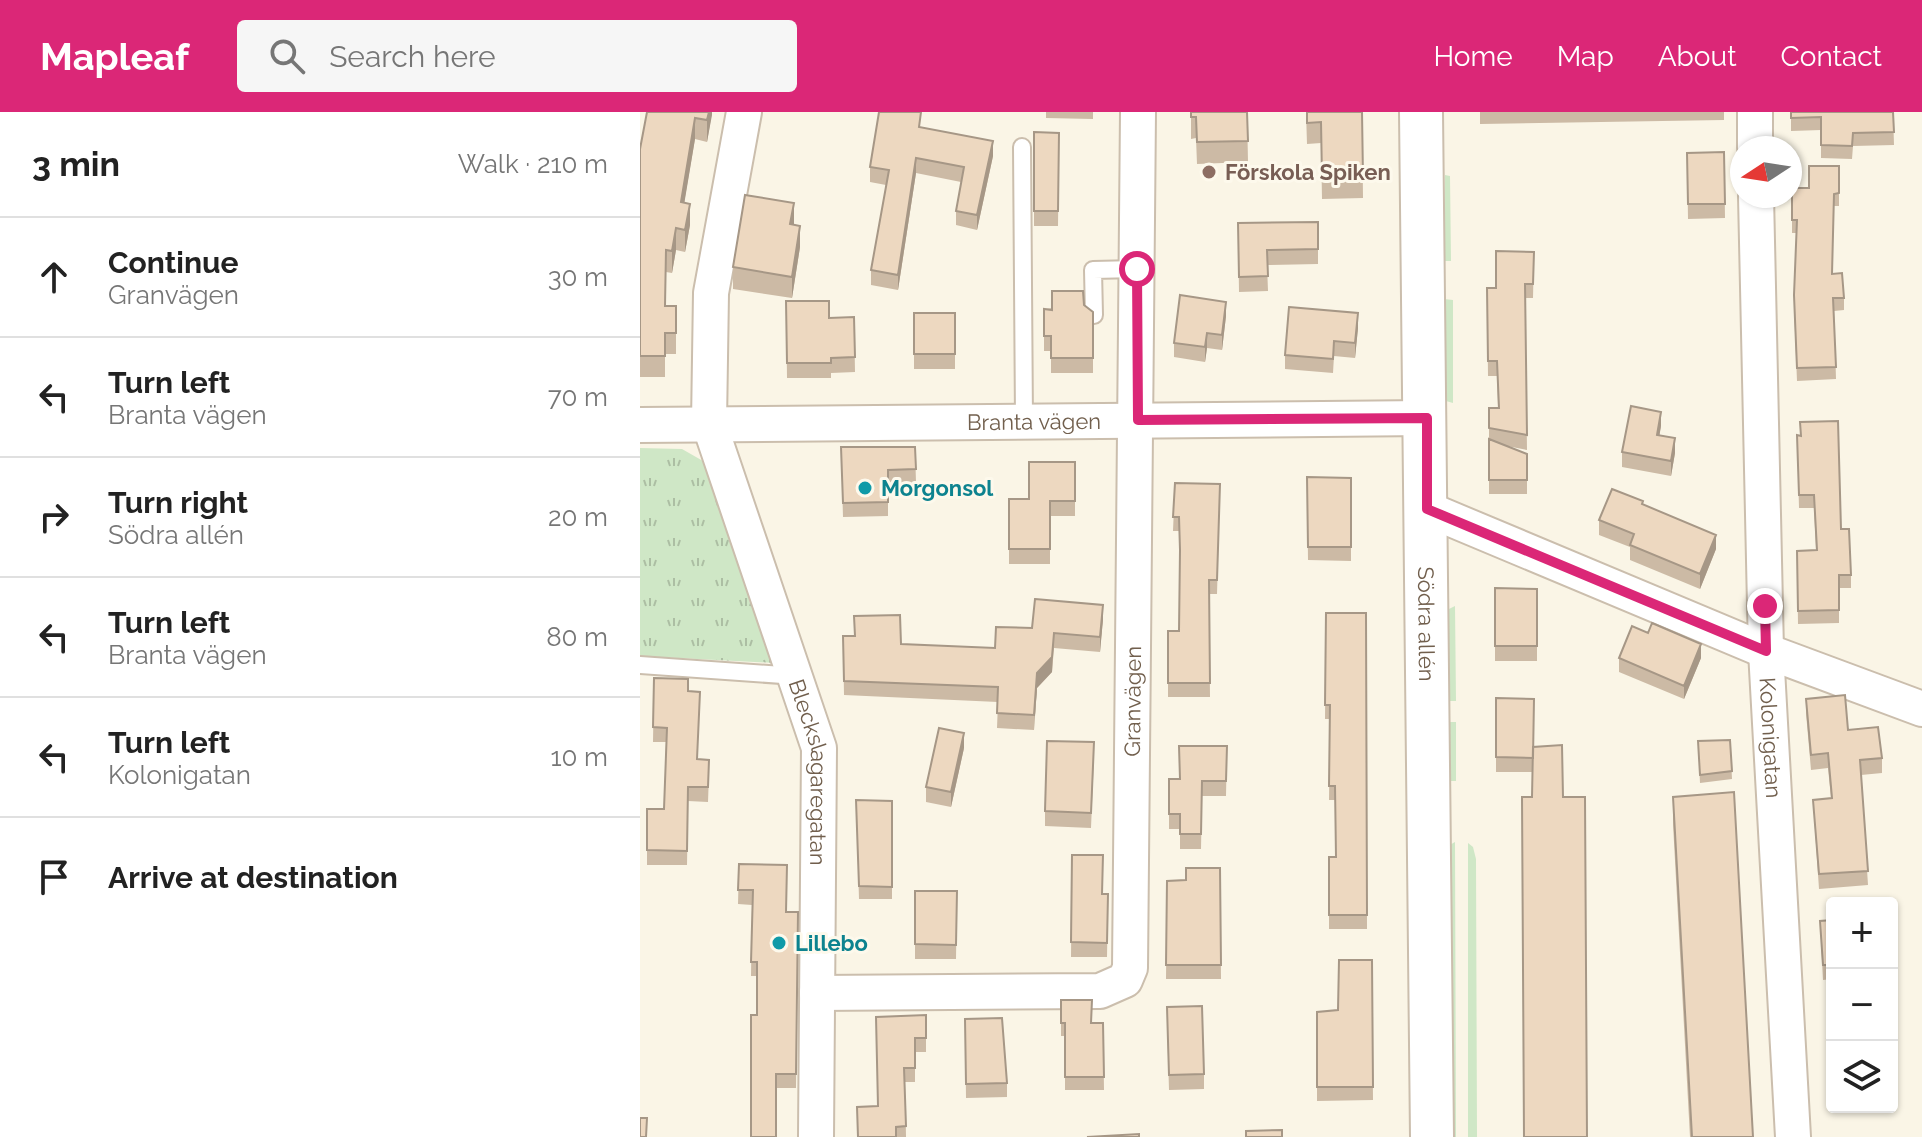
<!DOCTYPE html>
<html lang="en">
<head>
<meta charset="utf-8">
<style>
  :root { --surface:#fff; --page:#f6f6f6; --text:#222; --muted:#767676; --line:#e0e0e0; --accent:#db2777 }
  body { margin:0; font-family:Raleway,sans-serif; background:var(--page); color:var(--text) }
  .controls { position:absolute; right:24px; bottom:24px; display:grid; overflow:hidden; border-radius:8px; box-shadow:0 2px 6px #0004 }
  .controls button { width:72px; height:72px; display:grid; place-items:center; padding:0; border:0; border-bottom:2px solid var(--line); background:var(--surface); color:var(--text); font:40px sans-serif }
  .compass { position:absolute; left:1090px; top:24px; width:72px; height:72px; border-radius:50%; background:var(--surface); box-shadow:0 2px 6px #0004; rotate:258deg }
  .stop { position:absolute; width:24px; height:24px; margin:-18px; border:6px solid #db2777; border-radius:50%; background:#fff }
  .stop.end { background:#db2777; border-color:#fff; box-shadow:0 2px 8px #0008 }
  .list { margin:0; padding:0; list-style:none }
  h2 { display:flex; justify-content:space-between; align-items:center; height:104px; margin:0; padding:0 32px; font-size:34px }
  h2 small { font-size:26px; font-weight:400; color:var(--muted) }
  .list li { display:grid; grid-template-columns:52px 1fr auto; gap:24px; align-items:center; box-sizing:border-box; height:120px; padding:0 32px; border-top:2px solid var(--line) }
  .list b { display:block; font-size:30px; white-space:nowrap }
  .list p { margin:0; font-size:26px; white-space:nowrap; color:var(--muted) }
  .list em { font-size:26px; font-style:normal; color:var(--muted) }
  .icon { flex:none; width:44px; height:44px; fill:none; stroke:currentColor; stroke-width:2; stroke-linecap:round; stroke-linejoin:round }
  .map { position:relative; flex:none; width:1282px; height:1025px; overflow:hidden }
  header { display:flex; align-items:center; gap:48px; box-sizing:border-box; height:112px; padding:0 40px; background:var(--accent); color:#fff }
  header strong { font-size:38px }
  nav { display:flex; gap:44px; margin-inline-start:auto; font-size:28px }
  .search { width:560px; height:72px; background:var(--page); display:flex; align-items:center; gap:20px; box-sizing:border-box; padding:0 28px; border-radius:8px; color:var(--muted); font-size:30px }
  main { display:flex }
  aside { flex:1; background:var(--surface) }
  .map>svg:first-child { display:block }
</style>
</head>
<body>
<header>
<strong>Mapleaf</strong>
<div class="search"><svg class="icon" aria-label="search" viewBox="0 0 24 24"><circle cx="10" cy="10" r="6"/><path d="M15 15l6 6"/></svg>Search here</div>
<nav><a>Home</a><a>Map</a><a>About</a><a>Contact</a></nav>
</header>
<main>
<aside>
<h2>3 min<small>Walk · 210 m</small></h2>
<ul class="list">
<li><svg class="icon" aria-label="ahead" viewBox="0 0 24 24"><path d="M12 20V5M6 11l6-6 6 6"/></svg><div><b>Continue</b><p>Granvägen</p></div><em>30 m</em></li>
<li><svg class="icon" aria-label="left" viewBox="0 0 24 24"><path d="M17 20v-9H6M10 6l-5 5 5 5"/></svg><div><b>Turn left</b><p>Branta vägen</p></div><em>70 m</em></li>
<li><svg class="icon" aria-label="right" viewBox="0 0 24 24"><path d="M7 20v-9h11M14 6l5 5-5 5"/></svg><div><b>Turn right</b><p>Södra allén</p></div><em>20 m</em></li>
<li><svg class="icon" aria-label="left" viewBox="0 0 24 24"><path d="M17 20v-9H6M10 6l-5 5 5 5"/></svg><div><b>Turn left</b><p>Branta vägen</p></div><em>80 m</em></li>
<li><svg class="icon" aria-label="left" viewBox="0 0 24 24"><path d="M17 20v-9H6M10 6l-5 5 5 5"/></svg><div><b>Turn left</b><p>Kolonigatan</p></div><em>10 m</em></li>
<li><svg class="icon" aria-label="arrive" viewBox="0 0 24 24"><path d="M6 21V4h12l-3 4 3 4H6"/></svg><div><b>Arrive at destination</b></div></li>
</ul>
</aside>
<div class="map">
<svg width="1282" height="1025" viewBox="0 0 1282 1025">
  <defs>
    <pattern id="park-tufts" width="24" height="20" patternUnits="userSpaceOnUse" patternTransform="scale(2)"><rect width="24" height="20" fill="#cfe7c6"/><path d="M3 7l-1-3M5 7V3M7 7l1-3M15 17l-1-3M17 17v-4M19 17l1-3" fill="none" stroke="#acbea3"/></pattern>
  </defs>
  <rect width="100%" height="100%" fill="#faf5e6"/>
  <path fill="#cfe7c6" d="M805,63L810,64L811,149H804Z
    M804,187L813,188V291L806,289Z
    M815,494L816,589H808L807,498Z
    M806,610H816V669H807Z
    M815,730L816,1025H808V734Z
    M828,731L833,735L836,747L837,1025H828Z"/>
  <path fill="url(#park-tufts)" d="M0,336L42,337L63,349L135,551L0,544Z"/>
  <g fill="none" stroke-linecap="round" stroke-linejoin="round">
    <defs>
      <path id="service" d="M382,35L384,308
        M454,203L453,158L497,157
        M0,553L156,564"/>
      <g id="minor">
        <path id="s1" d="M104,0L71,181L69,311L179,636L176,1025"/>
        <path d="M1115,0V36"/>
        <path id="s2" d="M1116,84L1126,539L1153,1025"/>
        <path id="s3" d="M0,313L787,306"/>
        <path d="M787,397L1126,539L1282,597"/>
        <path id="s4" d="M177,881L460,879L485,868L490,856L498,0"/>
      </g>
      <g id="tertiary">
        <path id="s5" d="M781,0L792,1025"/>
      </g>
    </defs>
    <use href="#service" stroke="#cbbead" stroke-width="20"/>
    <use href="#minor" stroke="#cbbead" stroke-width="38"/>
    <use href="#tertiary" stroke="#cbbead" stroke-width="46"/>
    <use href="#service" stroke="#fff" stroke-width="16"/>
    <use href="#minor" stroke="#fff" stroke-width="34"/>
    <use href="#tertiary" stroke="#fff" stroke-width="42"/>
  </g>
  <path fill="#ccbaa5" d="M7,0H72L67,30L55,27L44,91L50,113L45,140L36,138L32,161L26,160V194H36V242H25V265H0V37Z
    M406,0H453V7L406,6Z
    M551,0H607L608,50L557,52L556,26L551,27Z
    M666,0H722L723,86L682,87L681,31L667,32Z
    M840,0H1084V8L840,12Z
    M1151,0H1253L1254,33L1213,34L1212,47L1181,46V18L1151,19Z
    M281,16L353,44L337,118L316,113V99L321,70L276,61L258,178L231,173V158L246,73L230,70V55Z
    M394,20L419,21L418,114H394Z
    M1084,40L1085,106L1048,107L1047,41Z
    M1199,54V94H1194L1192,162L1204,186V198L1194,199L1196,267L1157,269L1154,196L1157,121H1152V108L1169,76Z
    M678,110V152L627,153L628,179L599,180L598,111Z
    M160,135L152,186L93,177V155Z
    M894,140L893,186H885L887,338L867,334L887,342V382H849V296H858L857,264H848L847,176H856Z
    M146,189L189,206L214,205L215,260L191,261V266H147Z
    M444,193L453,200V261H411V239H404V197Z
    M274,201H315V257H274Z
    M586,204L582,238L567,236L565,250L534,245V231Z
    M718,216L715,246L694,244L693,261L645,257V243Z
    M1021,314L1019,324L1035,341L1031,364L982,355V340Z
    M1157,323L1201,417L1211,463V476H1199V511L1158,512L1157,439L1176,438L1174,396H1159Z
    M201,335H275L276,371L248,372V404L203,405Z
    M435,350V404H410V452H369V387H389Z
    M667,365L711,366V449L668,448Z
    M535,371L580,372L577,482H569L570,585H528V519H539L540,448L539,419H533Z
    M1003,393L1076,437L1060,477L990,448V435L959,423V408Z
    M855,476L897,477V549H855Z
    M686,501H726L727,817H689V745H696L695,688H689L690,607H685Z
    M463,507L460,540L414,536L412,560L397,576L394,618L357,616L358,590L204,583L203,524L261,532L355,536L392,516Z
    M1008,521L1061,546L1044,587L979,560V546Z
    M14,566L48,579L58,647L69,662L68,690L48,689L47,753H7V697H24L26,630H13Z
    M856,586L894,635L923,685H892L893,660H856Z
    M1166,587L1208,618L1242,646V661L1221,663L1228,773L1179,777L1173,688L1191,686L1188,656L1171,658L1166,601Z
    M1090,628L1092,667L1060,671L1058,629Z
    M587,634L586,684H562L561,737H540V717H529V667H540Z
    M324,636L311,695L286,690V675Z
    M454,645L451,716L405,714V699Z
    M1033,685L1113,1025H1050L1033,712Z
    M216,688L252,689V787H219Z
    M432,743L463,782H468L467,845H431Z
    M99,752L146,800H158L156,976H136L117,903V864H111L112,793L98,792Z
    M580,756L581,867H526L527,769L546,768Z
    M275,779H317L316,847H275Z
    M1192,808V867L1183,868L1180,809Z
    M732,848L733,988L677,989V900L698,898Z
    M421,888L452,911H463L464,978H425V924H421Z
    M286,903V940H275V970H265L266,1025H218L238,994Z
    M325,907L367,971V985L326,986Z
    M527,910L564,962V977L529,978Z
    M1187,927H1192V981H1190Z"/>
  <path fill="#a69786" d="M69,0H72V3L67,30V8Z
    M55,6V27L41,111V90Z
    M353,29V44L337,118V103Z
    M276,46V61L258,178V163Z
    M154,91V113L150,112Z
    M50,92V113L45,140V118Z
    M160,114V135L152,186V165Z
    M36,116V138L32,161V139Z
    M586,190V204L582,238V223Z
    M718,201V216L715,246V231Z
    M567,221V236L565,250V235Z
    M1021,300V314L1017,338V323Z
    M1035,326V341L1031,364V349Z
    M1076,423V437L1060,477V462Z
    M463,493V507L460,540V525Z
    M414,521L412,560L397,576L394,618L397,561Z
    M1061,532V546L1044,587V574Z
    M324,621V636L311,695V680Z"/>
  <path fill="#edd8c0" stroke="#a69786" stroke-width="2" d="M7,0H69L67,8L55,6L41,90L50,92L45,118L36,116L32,139L26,138L25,194H36V221H25V244H0V37Z
    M239,0H281L279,15L353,29L337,103L316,99L324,55L276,46L258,163L231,158L249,58L230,55Z
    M551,0H607L608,29L557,30L556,5H551Z
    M667,0H722L723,65L682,66L681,10L667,11Z
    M1151,0H1253L1254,20L1213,21L1212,34L1181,33V5L1151,6Z
    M394,20L419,21L418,99H394Z
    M1084,40L1085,92H1048L1047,41Z
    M1169,54H1199V81L1194,82L1192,162L1202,161L1204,186H1193L1196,255L1157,256L1154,183L1157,108H1152V76H1169Z
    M105,83L154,91L150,112L160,114L152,165L93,155Z
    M678,110V137L627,138L628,164L599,165L598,111Z
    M856,139L894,140L893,172H885L887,323L849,316V296H859L857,249H848L847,176H856Z
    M412,179H443L444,193L453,200V246H411V224H404V197L412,198Z
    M540,183L586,190L582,223L567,221L565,235L534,231Z
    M146,189H189V206L214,205L215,245L191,246V251H147Z
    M649,195L718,201L715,231L694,229L693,247L645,243Z
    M274,201H315V242H274Z
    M991,294L1021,300L1017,323L1035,326L1031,349L982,340Z
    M1198,309L1201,417H1209L1211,463H1199V498L1158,499L1157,439L1177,438L1174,383H1159L1157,323L1161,324L1160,310Z
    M849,327L887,342V368H849Z
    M201,335H275L276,357L248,358V390L203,391Z
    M389,350H435V389H410V437H369V387H389Z
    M667,365L711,366V435H668Z
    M535,371L580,372L577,468H569L570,571H528V519H539L540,438L539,405H533Z
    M972,377L1003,389L1002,392L1076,423L1060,462L990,433L994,422L959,408Z
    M855,476L897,477V534H855Z
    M395,487L463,493L460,525L414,521L412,545L397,561L394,603L357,601L358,575L204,569L203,524H215L214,504L260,503L261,532L355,536L356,515L392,516Z
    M686,501H726L727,803H689V745H696L695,674H689L690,593H685Z
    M1012,511L1061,532L1044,574L979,546L992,514L1008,521Z
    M14,566L48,567V579L60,580L57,647L69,648L68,675H48L47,739L7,738V697H24L27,616L13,615Z
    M1205,583L1208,618L1238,615L1242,646L1220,648L1228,759L1179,762L1173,688L1192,686L1188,641L1171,643L1166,587Z
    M856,586L894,587L893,646L856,645Z
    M299,616L324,621L311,680L286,675Z
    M1090,628L1092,659L1060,663L1058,629Z
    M407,629L454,630L451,701L405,699Z
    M922,633L923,685H945L947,1025H884L882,685H892L893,635Z
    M539,634H587L586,669H562L561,722H540V702H529V667H540Z
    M1094,680L1113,1025H1052L1033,685Z
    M216,688L252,689V775L219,774Z
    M432,743H463L462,782H468L467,831L431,830Z
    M99,752L147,753L146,800H158L156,962H136V1025H111V903H117V850H111L113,778H98Z
    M546,756H580L581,853H526L527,769L546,768Z
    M275,779H317L316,833L275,832Z
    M1192,808V853H1183L1180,809Z
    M699,848H732L733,975H677V900L698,898Z
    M421,888H452L451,911H463L464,965H425V911H421Z
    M562,894L564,962L529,963L527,895Z
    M286,903V926H275V956H264L266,1014L256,1015V1025H218L217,995L238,994L236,905Z
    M362,906L367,971L326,972L325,907Z
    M1187,927H1192V968H1190Z
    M0,1006H7L6,1025H0Z
    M642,1018V1025H606V1019Z
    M499,1022V1025H447Z"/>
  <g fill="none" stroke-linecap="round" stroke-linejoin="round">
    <path stroke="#db2777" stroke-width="10" d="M497,157L498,308L787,306V397L1126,539L1125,494"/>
  </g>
  <circle fill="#8d6e63" stroke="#fdf9ec" stroke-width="3" cx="569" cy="60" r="8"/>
  <g fill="#0f9aa8" stroke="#fdf9ec" stroke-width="3">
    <circle cx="225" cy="376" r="8"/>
    <circle cx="139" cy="831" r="8"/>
  </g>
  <g text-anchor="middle" stroke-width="6" stroke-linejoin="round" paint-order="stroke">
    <g font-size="22" font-weight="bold" fill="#785e54" stroke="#fdf9ec" text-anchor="start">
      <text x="585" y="68">Förskola Spiken</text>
    </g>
    <g font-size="22" fill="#715f4d" stroke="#fdf9ec">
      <text dy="8" stroke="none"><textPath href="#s3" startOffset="394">Branta vägen</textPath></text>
      <text dy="8" stroke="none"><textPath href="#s5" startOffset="512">Södra allén</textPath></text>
      <text dy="8" stroke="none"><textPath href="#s4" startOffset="590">Granvägen</textPath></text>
      <text dy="8" stroke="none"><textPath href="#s2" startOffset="542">Kolonigatan</textPath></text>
      <text dy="8" stroke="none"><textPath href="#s1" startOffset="680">Bleckslagaregatan</textPath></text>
    </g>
    <g font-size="22" font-weight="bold" fill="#0d838f" stroke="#fdf9ec" text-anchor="start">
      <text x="241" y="384">Morgonsol</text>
      <text x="155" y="839">Lillebo</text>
    </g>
  </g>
</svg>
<div class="controls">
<button>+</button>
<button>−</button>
<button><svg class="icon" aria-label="layers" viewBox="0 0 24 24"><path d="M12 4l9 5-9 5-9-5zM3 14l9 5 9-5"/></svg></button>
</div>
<svg class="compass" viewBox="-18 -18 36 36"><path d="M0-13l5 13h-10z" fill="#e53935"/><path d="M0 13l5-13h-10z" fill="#767676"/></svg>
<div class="stop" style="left:497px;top:157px"></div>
<div class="stop end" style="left:1125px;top:494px"></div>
</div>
</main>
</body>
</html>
